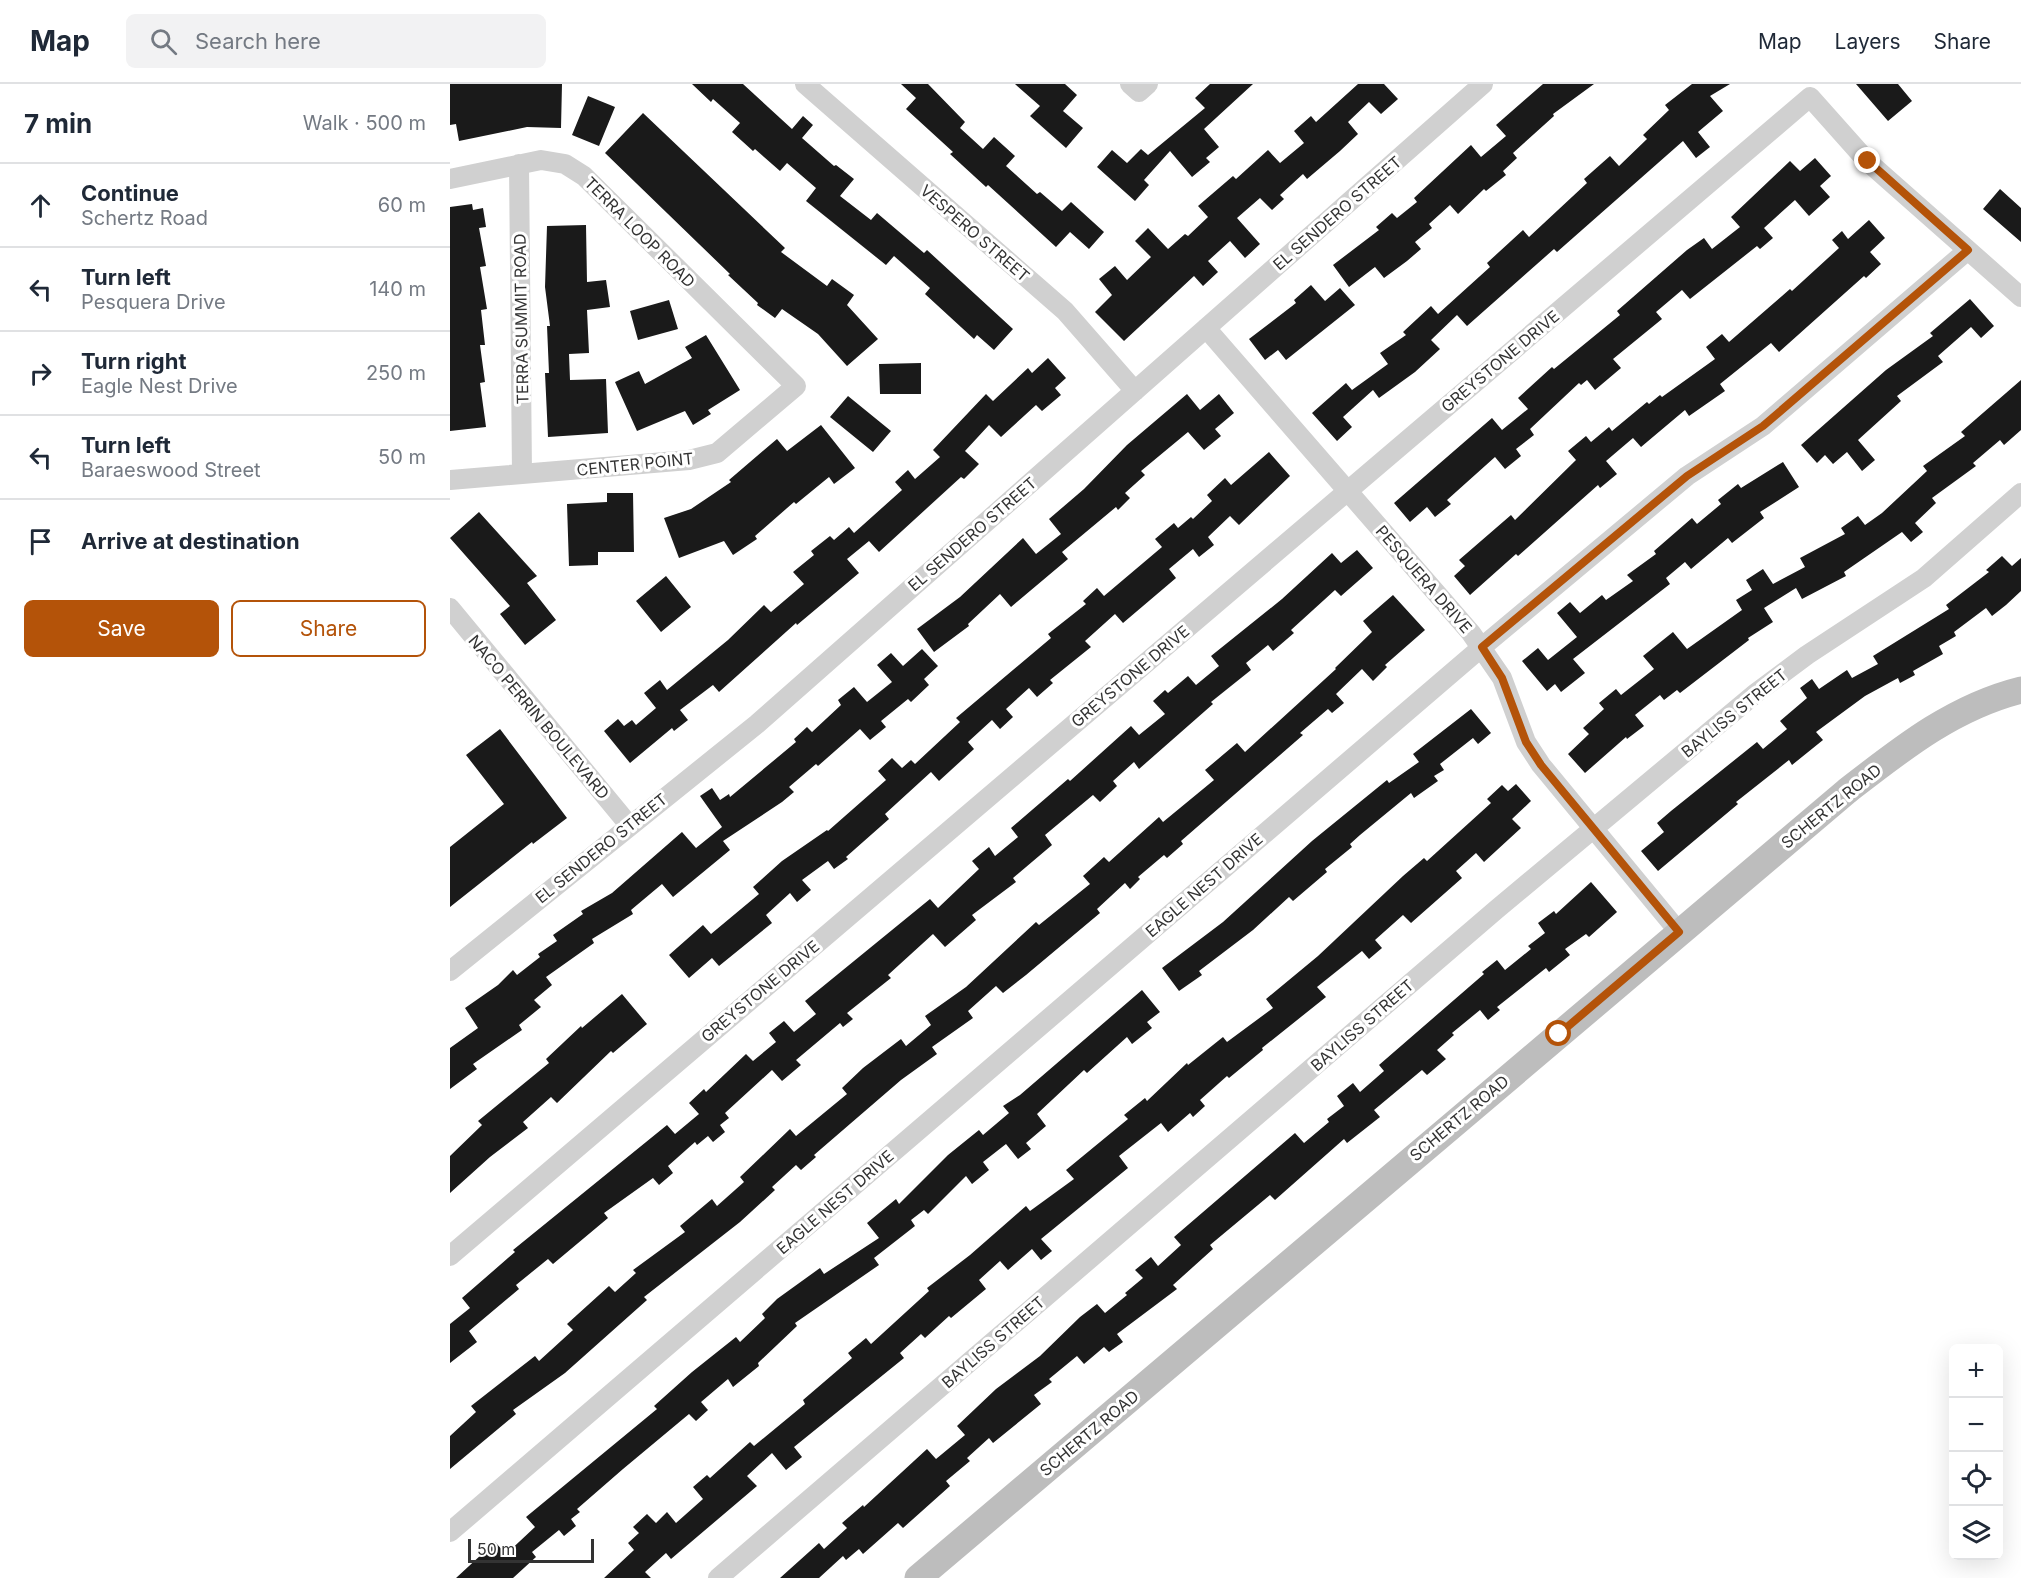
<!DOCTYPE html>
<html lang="en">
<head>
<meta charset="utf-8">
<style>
  :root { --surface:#fff; --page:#f2f2f3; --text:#1f2937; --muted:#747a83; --line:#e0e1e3; --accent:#b45309 }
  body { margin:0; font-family:Inter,sans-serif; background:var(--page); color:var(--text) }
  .controls { position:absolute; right:18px; bottom:18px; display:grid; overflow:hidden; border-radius:9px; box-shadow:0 6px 24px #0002 }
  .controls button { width:54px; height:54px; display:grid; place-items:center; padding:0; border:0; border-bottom:2px solid var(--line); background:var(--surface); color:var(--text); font:30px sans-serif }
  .scale { position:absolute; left:18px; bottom:15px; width:126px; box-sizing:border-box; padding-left:6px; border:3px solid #333; border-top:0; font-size:16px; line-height:21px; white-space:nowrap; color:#333; -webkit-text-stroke:4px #fff; paint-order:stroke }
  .stop { position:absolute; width:18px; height:18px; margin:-14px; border:4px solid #b45309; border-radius:50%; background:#fff }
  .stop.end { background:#b45309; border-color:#fff; box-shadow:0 2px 6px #0008 }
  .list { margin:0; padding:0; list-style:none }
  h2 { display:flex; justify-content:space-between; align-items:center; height:78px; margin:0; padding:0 24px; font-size:26px }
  h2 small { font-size:20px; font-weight:400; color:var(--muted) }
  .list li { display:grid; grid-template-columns:39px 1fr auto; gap:18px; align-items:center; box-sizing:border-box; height:84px; padding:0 24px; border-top:2px solid var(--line) }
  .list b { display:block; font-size:22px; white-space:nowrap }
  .list p { margin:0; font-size:20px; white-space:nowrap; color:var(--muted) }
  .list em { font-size:20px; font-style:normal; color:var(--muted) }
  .actions { display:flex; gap:12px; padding:18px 24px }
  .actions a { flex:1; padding:14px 0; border:2px solid var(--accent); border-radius:9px; text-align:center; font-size:21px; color:var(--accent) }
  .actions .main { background:var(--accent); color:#fff }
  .icon { flex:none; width:33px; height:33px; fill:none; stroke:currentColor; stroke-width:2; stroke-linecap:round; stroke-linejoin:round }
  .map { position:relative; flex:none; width:1571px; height:1494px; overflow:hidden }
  header { display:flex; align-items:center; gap:36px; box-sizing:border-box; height:84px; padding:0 30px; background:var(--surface); border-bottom:2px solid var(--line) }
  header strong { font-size:28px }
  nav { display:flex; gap:33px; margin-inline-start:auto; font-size:21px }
  .search { width:420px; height:54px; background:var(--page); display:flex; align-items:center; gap:15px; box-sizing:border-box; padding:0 21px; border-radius:9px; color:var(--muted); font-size:22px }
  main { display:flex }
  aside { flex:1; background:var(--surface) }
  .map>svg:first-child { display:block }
</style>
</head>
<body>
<header>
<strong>Map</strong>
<div class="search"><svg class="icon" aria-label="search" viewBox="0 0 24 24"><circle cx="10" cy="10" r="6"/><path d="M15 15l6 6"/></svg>Search here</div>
<nav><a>Map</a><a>Layers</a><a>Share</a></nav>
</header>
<main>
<aside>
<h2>7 min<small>Walk · 500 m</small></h2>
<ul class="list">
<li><svg class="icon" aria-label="ahead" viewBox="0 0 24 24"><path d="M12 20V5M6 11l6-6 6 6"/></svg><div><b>Continue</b><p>Schertz Road</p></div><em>60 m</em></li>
<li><svg class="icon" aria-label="left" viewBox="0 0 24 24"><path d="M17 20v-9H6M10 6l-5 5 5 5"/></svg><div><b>Turn left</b><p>Pesquera Drive</p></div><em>140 m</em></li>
<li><svg class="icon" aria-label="right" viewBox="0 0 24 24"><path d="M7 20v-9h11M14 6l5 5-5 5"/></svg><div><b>Turn right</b><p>Eagle Nest Drive</p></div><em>250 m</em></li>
<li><svg class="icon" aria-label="left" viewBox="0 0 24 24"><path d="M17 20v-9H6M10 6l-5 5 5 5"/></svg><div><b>Turn left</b><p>Baraeswood Street</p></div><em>50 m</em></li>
<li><svg class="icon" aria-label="arrive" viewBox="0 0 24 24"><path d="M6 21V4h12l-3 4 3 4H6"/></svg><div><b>Arrive at destination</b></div></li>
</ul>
<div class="actions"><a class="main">Save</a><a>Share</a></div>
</aside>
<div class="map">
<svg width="1571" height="1494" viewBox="0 0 1571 1494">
  <rect width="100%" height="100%" fill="#fff"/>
  <path fill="#1a1a1a" d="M0,0H112L111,44L77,43L9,57L6,40L0,41Z
    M242,0H293L342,45L353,32L363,41L352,54L384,82L386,81L404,95L390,112L421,136L427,129L474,169L477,166L563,245L544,266L527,251L524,255L475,210L480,204L444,172L436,181L356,117L366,104L337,79L330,87L305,65L303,67L282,48L290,39L263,15L261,18Z
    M451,0H478L515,38L510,44L533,65L544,53L565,72L556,82L587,110L590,108L612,127L621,118L654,148L639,165L620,148L606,163L538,101L536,103L500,70L503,68L456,25L466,14Z
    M565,0H615L627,11L613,27L633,44L616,64L580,32L590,22Z
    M760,0H803L754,45L769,63L756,74L760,78L742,93L720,67L694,96L699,101L685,117L647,83L662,66L677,79L691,65L698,71L755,24L745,14Z
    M908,0H934L948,15L931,30L919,18L898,38L908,50L890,67L857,95L853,90L830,111L834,115L822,126L810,114L787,134L810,160L795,174L780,157L758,177L768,188L753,202L744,192L674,257L645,228L662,211L649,195L665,182L677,196L701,173L685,157L698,144L718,165L735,150L738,152L758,133L748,122L783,92L786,95L818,66L830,79L854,59L844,47L861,32L866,38Z
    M1093,0H1144L1103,30L1104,32L1063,69L1067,74L1053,87L1056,91L1036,107L1034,105L1008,130L1000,121L979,140L982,144L965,158L971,165L957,177L934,194L925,183L899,203L883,181L929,146L926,143L942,129L947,134L967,118L964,114L1021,61L1031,73L1056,52L1046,41Z
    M1242,0H1280L1260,12L1273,27L1248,48L1260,63L1246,74L1233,57L1107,168L1104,165L1017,242L1007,231L981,256L990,265L965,288L929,314L923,306L893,333L902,343L887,357L862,329L896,299L902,306L938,280L930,269L956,251L953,248L981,222L988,230L1040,183L1037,179L1073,146L1079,153L1137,99L1134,95L1160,72L1169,82L1197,55L1193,51L1219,26L1215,21Z
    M1406,0H1448L1462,17L1438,37Z
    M138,12L165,23L149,62L122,51Z
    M193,29L335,164L331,168L377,202L382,195L404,211L397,221L428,255L397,282L368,250L332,225L325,234L307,221L308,219L278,191L280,190L155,69Z
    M1365,74L1381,92L1370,102L1380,113L1359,132L1345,116L1314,144L1323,154L1310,165L1307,162L1240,215L1232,206L1206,228L1212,235L1163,275L1171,284L1145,306L1137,296L1131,301L1129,299L1080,345L1084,351L1066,365L1071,372L1055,385L1045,373L997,416L1001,420L985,433L977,423L960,438L944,419L1042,334L1052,346L1078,325L1068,314L1102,283L1104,285L1170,231L1167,227L1237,166L1254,154L1262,165L1290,143L1281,133L1340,77L1350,87Z
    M1550,105L1571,124V158L1533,125Z
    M22,120L23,126L33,124L36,143L29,144L36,182L30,183L37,225L31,226L35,261H30L35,298L30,299L36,343L0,347V123Z
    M1419,136L1435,154L1420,168L1431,180L1416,194L1414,192L1329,268L1321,259L1270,300L1275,307L1239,332L1235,326L1191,363L1183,354L1156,377L1167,390L1150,404L1148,401L1068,472L1066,470L1020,511L1004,492L1015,482L1009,476L1061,431L1065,436L1126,376L1118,367L1136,352L1141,358L1159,343L1162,347L1197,318L1199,320L1210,311L1212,313L1265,275L1256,263L1272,250L1279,258L1340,205L1342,207L1389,164L1382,156L1392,147L1398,155Z
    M136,141L137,198L156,196L160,223L137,226L139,269L119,270L120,296L156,295L158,349L98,353L95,289H99L97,242H100L95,203L97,142Z
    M861,201L875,217L890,204L905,221L836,276L828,266L815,276L799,255L846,219L844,216Z
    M1520,215L1544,242L1531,254L1521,243L1488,272L1493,278L1447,312L1451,317L1408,356L1425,376L1412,387L1397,368L1383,380L1375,371L1367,379L1351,361L1436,286L1483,252L1480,249Z
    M219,216L228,245L188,256L180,227Z
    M256,251L290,306L258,326L261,330L243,341L235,327L187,347L165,298L189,287L195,300L242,274L235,263Z
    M598,274L616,294L605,304L611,311L592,327L586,321L551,353L539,341L515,367L529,380L514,395L511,393L429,468L419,457L397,475L409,489L347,541L346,539L269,608L263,601L230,626L238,636L224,647L222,644L180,679L154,647L168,635L174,642L182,636L186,641L206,624L194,609L210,596L217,606L278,556L314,521L321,528L354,500L343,488L364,471L361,467L380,452L384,456L399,443L404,449L452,406L445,398L458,386L465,395L490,373L483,366L536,310L543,317L578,284L582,289Z
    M471,279V310H430L429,280Z
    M1571,296V346L1554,361L1550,356L1523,379L1526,382L1482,414L1486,419L1465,439L1473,448L1461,458L1452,448L1394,488L1396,492L1352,515L1346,504L1314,524L1323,538L1298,554L1299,556L1230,609L1227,606L1214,616L1210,611L1185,631L1194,642L1177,655L1176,653L1135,689L1118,670L1139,650L1133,644L1154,625L1149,619L1166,605L1171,611L1204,585L1193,572L1223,548L1237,565L1292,526L1286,516L1302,506L1296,496L1313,485L1323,500L1355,483L1350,474L1395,450L1391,444L1408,432L1415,441L1432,429L1477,387L1473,382L1515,352L1511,348Z
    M737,310L750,326L769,310L784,329L765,345L771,352L754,366L738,348L691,387L695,391L675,409L680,414L668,426L666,423L612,468L618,475L561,523L550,510L518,540L519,542L484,568L467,545L510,513L573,454L586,470L611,450L599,435L634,405L677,361Z
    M398,312L441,347L423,368L380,333Z
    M371,341L405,384L384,400L379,393L346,420L344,418L305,452L307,455L283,471L274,457L229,474L214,434L241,425L281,398L279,396L327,355L337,367Z
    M819,368L840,392L789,441L780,432L758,453L764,461L749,473L743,465L719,485L726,494L673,539L665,530L635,557L641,563L600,596L603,599L587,613L579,604L556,625L563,633L550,645L542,636L518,658L524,665L489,697L481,688L435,730L439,735L396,773L398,775L384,785L378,777L352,796L361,806L347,818L340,809L316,831L322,839L269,882L262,874L239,894L219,871L253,841L261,850L309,810L303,803L332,777L377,746L378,747L436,696L428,687L442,674L452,684L461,676L465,680L510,638L506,634L601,554L598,550L636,520L633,517L647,504L654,512L712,463L705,455L724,439L728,444L741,433L743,435L762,417L757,411L775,394L781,401Z
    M1333,378L1349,403L1310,428L1314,434L1282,459L1278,454L1241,485L1235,478L1216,494L1220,500L1123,575L1135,589L1111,608L1105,600L1097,607L1072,577L1088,564L1098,576L1127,553L1107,529L1120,518L1130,529L1152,511L1156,516L1183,497L1177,491L1206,470L1204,467L1242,434L1247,440L1271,420L1268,416L1288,400L1291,404Z
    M157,409H183L184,468H148V481L119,482L117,420L157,418Z
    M29,428L87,492L77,499L106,536L75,561L50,530L60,522L0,454Z
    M907,466L923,484L891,512L885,506L841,546L844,549L823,567L818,561L796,579L801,586L761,618L763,620L689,685L684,678L663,697L667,702L650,718L643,711L595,751L602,761L563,794L566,798L522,831L526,836L495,863L483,850L438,891L441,894L397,929L403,935L393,943L390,939L346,976L351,981L332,997L322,986L275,1029L279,1034L270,1041L275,1048L263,1058L258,1052L247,1061L245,1058L218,1082L223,1089L209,1101L203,1094L154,1129L158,1134L103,1180L98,1175L66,1201L69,1205L19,1247L27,1258L0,1279V1240L20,1224L12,1214L65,1168L63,1166L217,1041L225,1050L249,1030L239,1019L254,1005L256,1008L296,970L303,977L326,958L319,949L334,937L344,948L366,930L355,917L480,815L488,824L529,785L522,777L539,763L545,772L568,753L561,744L618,695L620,697L681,642L689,651L715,630L703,617L715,606L718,609L738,592L746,601L769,582L761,572L832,515L882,469L891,479Z
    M1552,472L1562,482L1571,474V507L1556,521L1542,532L1536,524L1504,548L1506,552L1489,562L1493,570L1463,587L1465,591L1450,599L1448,594L1415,612L1366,648L1373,656L1342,681L1339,676L1286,718L1288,720L1208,787L1191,767L1214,748L1207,739L1221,727L1307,658L1313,665L1337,645L1330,637L1357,614L1350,604L1362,595L1369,605L1397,586L1402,594L1428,580L1423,572L1499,525L1496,521L1539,488L1536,486Z
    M216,492L241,523L211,548L186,517Z
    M943,511L975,546L935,581L937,583L923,597L912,585L886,610L894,619L882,629L878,625L850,649L853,651L731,757L733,760L717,774L714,771L688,793L690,795L680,805L675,799L647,825L650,829L576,891L553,909L546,902L518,927L523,934L482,963L487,970L451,996L364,1071L366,1073L351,1086L346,1081L322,1103L325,1106L290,1138L194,1213L197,1216L115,1289L63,1326L66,1330L0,1385V1352L26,1328L21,1322L85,1272L89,1277L123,1246L117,1240L159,1202L165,1208L186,1189L183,1186L235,1148L230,1142L262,1115L267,1122L294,1098L290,1093L340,1045L346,1052L397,1010L392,1004L413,984L451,955L456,962L481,941L475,932L516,903L586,838L589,841L640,800L633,792L654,773L659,778L709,733L713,738L764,696L755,686L787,659L795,668L886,585L885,584L922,548L913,537Z
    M472,565L488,582L474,595L479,601L461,618L458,615L431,637L436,643L420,656L410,645L368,682L366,680L339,703L344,708L332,718L273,757L280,766L223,813L212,800L181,826L183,830L142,855L144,859L96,893L102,901L84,916L91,923L69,941L72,946L23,980L27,985L0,1005V964L28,944L15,924L48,901L63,886L67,891L90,873L88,870L107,857L103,851L133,830L131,827L162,809L232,748L246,764L272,743L250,712L262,704L270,716L279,710L280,713L346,658L344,655L357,643L362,648L391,621L388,616L404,603L417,618L442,598L427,581L441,569L453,582Z
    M1021,625L1041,649L1028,660L1023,654L990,680L994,686L984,692L988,697L964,714L961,709L910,751L900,760L902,763L875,785L877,788L843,817L839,813L803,846L749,887L752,891L729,907L712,884L773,838L862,757L937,696L939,699L969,678L963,670Z
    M50,645L117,734L83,760L82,758L0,823V763L54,720L16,671Z
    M1066,700L1081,717L1062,735L1071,744L1034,778L1026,769L1006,787L1012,794L961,839L953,831L925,856L932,864L919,875L912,867L867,903L876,913L812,964L813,966L779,994L777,992L750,1016L755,1022L743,1033L740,1029L718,1048L711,1039L669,1072L678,1084L591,1155L602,1167L591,1176L582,1165L558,1186L550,1177L529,1196L536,1205L501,1234L499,1232L475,1254L471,1250L450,1269L454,1274L344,1363L352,1373L336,1386L322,1369L297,1392L307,1402L221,1475L216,1469L195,1488L201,1494H154L184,1466L178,1459L189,1449L183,1443L197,1430L206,1439L217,1428L226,1439L253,1415L243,1403L257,1391L260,1394L300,1358L304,1362L355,1320L353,1316L402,1274L398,1269L416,1254L421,1260L479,1207L477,1204L520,1171L576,1122L580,1127L624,1095L616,1086L678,1035L674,1031L695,1014L697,1017L737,979L738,981L773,953L777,958L823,924L816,915L868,872L953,792L974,774L977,777L1041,719L1037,715L1052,701L1058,707Z
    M1141,798L1167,828L1139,853L1136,850L1115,865L1120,871L1099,888L1096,884L1047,923L1050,926L1038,936L1030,926L1002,949L1004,951L987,966L996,975L977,991L972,986L924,1026L930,1033L897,1059L894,1055L825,1116L820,1111L760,1161L763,1165L723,1201L727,1205L667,1250L673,1258L659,1268L654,1263L634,1280L627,1272L599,1295L602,1298L584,1311L591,1320L543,1359L539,1354L517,1374L520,1377L496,1397L500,1402L453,1444L448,1439L413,1470L409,1465L396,1476L393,1472L369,1494H330L369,1459L374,1465L397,1444L392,1439L413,1421L414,1423L477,1365L486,1375L515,1351L507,1342L546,1305L590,1272L630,1233L647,1220L655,1229L677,1211L675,1209L693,1194L685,1186L701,1173L708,1182L731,1161L724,1153L845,1049L854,1059L879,1038L877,1035L894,1022L887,1012L903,999L910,1008L934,987L929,981L1034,890L1032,888L1047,876L1055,886L1081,865L1078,862L1095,849L1088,839L1104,827L1106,830Z
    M692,906L710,928L697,938L702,944L682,960L677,953L637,989L634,986L587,1030L596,1042L576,1059L581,1065L568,1075L556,1060L533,1078L539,1086L522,1100L516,1092L478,1130L474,1126L461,1136L465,1142L424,1174L429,1181L345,1239L347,1242L308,1279L309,1282L283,1303L278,1295L251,1318L258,1326L246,1337L239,1330L173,1385L127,1425L130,1428L121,1435L126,1442L114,1452L109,1446L82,1468L86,1473L63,1494H6L45,1458L56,1470L85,1443L76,1433L207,1325L204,1322L242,1288L286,1253L290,1258L315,1234L312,1230L327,1215L370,1184L374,1190L429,1154L417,1139L446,1115L449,1120L498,1071L529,1046L533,1051L559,1029L553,1022L570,1011Z
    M172,910L197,940L163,969L161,967L107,1019L101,1013L73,1038L78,1044L40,1073L0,1109V1072L32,1041L28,1037L99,979L96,975L131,942L132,944Z"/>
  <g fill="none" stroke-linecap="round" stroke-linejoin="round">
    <path stroke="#d0d0d0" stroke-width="20" d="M355,0L615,227L685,307
      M680,0L689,8L698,0
      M69,80L72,390
      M0,95L91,76L115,80L134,92L346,302L267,369L239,376L0,396
      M756,244L1021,549L1052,594L1076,658L1091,681L1229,848
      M0,524L179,741
      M0,887L307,640L1033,0
      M0,1172L1360,13L1417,77L1571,213
      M0,1448L1032,563L1237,392L1313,342L1518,166
      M268,1494L1047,825L1306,609L1357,571L1474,494L1571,409"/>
    <path stroke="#bdbdbd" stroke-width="27" d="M468,1494L1397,707C1451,665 1503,623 1571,606"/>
  </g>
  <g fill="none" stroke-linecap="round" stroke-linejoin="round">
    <path stroke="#b45309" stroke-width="8" d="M1109,950L1229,848L1091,681L1076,658L1052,594L1032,563L1237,392L1313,342L1518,166L1418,77"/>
  </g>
  <g text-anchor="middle" stroke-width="6" stroke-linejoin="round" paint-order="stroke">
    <g font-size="16" fill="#333" stroke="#fff">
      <text transform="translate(887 129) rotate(-41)" y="6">EL SENDERO STREET</text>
      <text transform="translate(190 148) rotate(45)" y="6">TERRA LOOP ROAD</text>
      <text transform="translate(525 149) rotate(41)" y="6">VESPERO STREET</text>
      <text transform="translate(71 235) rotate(-91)" y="6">TERRA SUMMIT ROAD</text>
      <text transform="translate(1050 277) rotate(-40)" y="6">GREYSTONE DRIVE</text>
      <text transform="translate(185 380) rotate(-6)" y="6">CENTER POINT</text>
      <text transform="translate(522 450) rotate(-41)" y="6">EL SENDERO STREET</text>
      <text transform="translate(974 495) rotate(49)" y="6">PESQUERA DRIVE</text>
      <text transform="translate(680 592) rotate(-40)" y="6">GREYSTONE DRIVE</text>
      <text transform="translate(1284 629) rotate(-39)" y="6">BAYLISS STREET</text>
      <text transform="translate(89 633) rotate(50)" y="6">NACO PERRIN BOULEVARD</text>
      <text transform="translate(1381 722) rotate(-39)" y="6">SCHERTZ ROAD</text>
      <text transform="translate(151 764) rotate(-39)" y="6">EL SENDERO STREET</text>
      <text transform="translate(754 801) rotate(-41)" y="6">EAGLE NEST DRIVE</text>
      <text transform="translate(310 907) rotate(-40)" y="6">GREYSTONE DRIVE</text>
      <text transform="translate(912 941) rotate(-41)" y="6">BAYLISS STREET</text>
      <text transform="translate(1009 1034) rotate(-40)" y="6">SCHERTZ ROAD</text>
      <text transform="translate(385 1118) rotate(-41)" y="6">EAGLE NEST DRIVE</text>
      <text transform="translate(543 1258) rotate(-41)" y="6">BAYLISS STREET</text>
      <text transform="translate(639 1349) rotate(-40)" y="6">SCHERTZ ROAD</text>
    </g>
  </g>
</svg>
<div class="controls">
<button>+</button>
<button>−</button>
<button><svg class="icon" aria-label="locate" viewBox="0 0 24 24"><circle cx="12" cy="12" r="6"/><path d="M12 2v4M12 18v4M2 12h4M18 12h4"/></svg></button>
<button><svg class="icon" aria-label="layers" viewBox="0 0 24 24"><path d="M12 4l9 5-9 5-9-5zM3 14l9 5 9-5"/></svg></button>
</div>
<div class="scale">50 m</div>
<div class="stop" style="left:1109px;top:950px"></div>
<div class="stop end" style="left:1418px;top:77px"></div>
</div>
</main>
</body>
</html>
